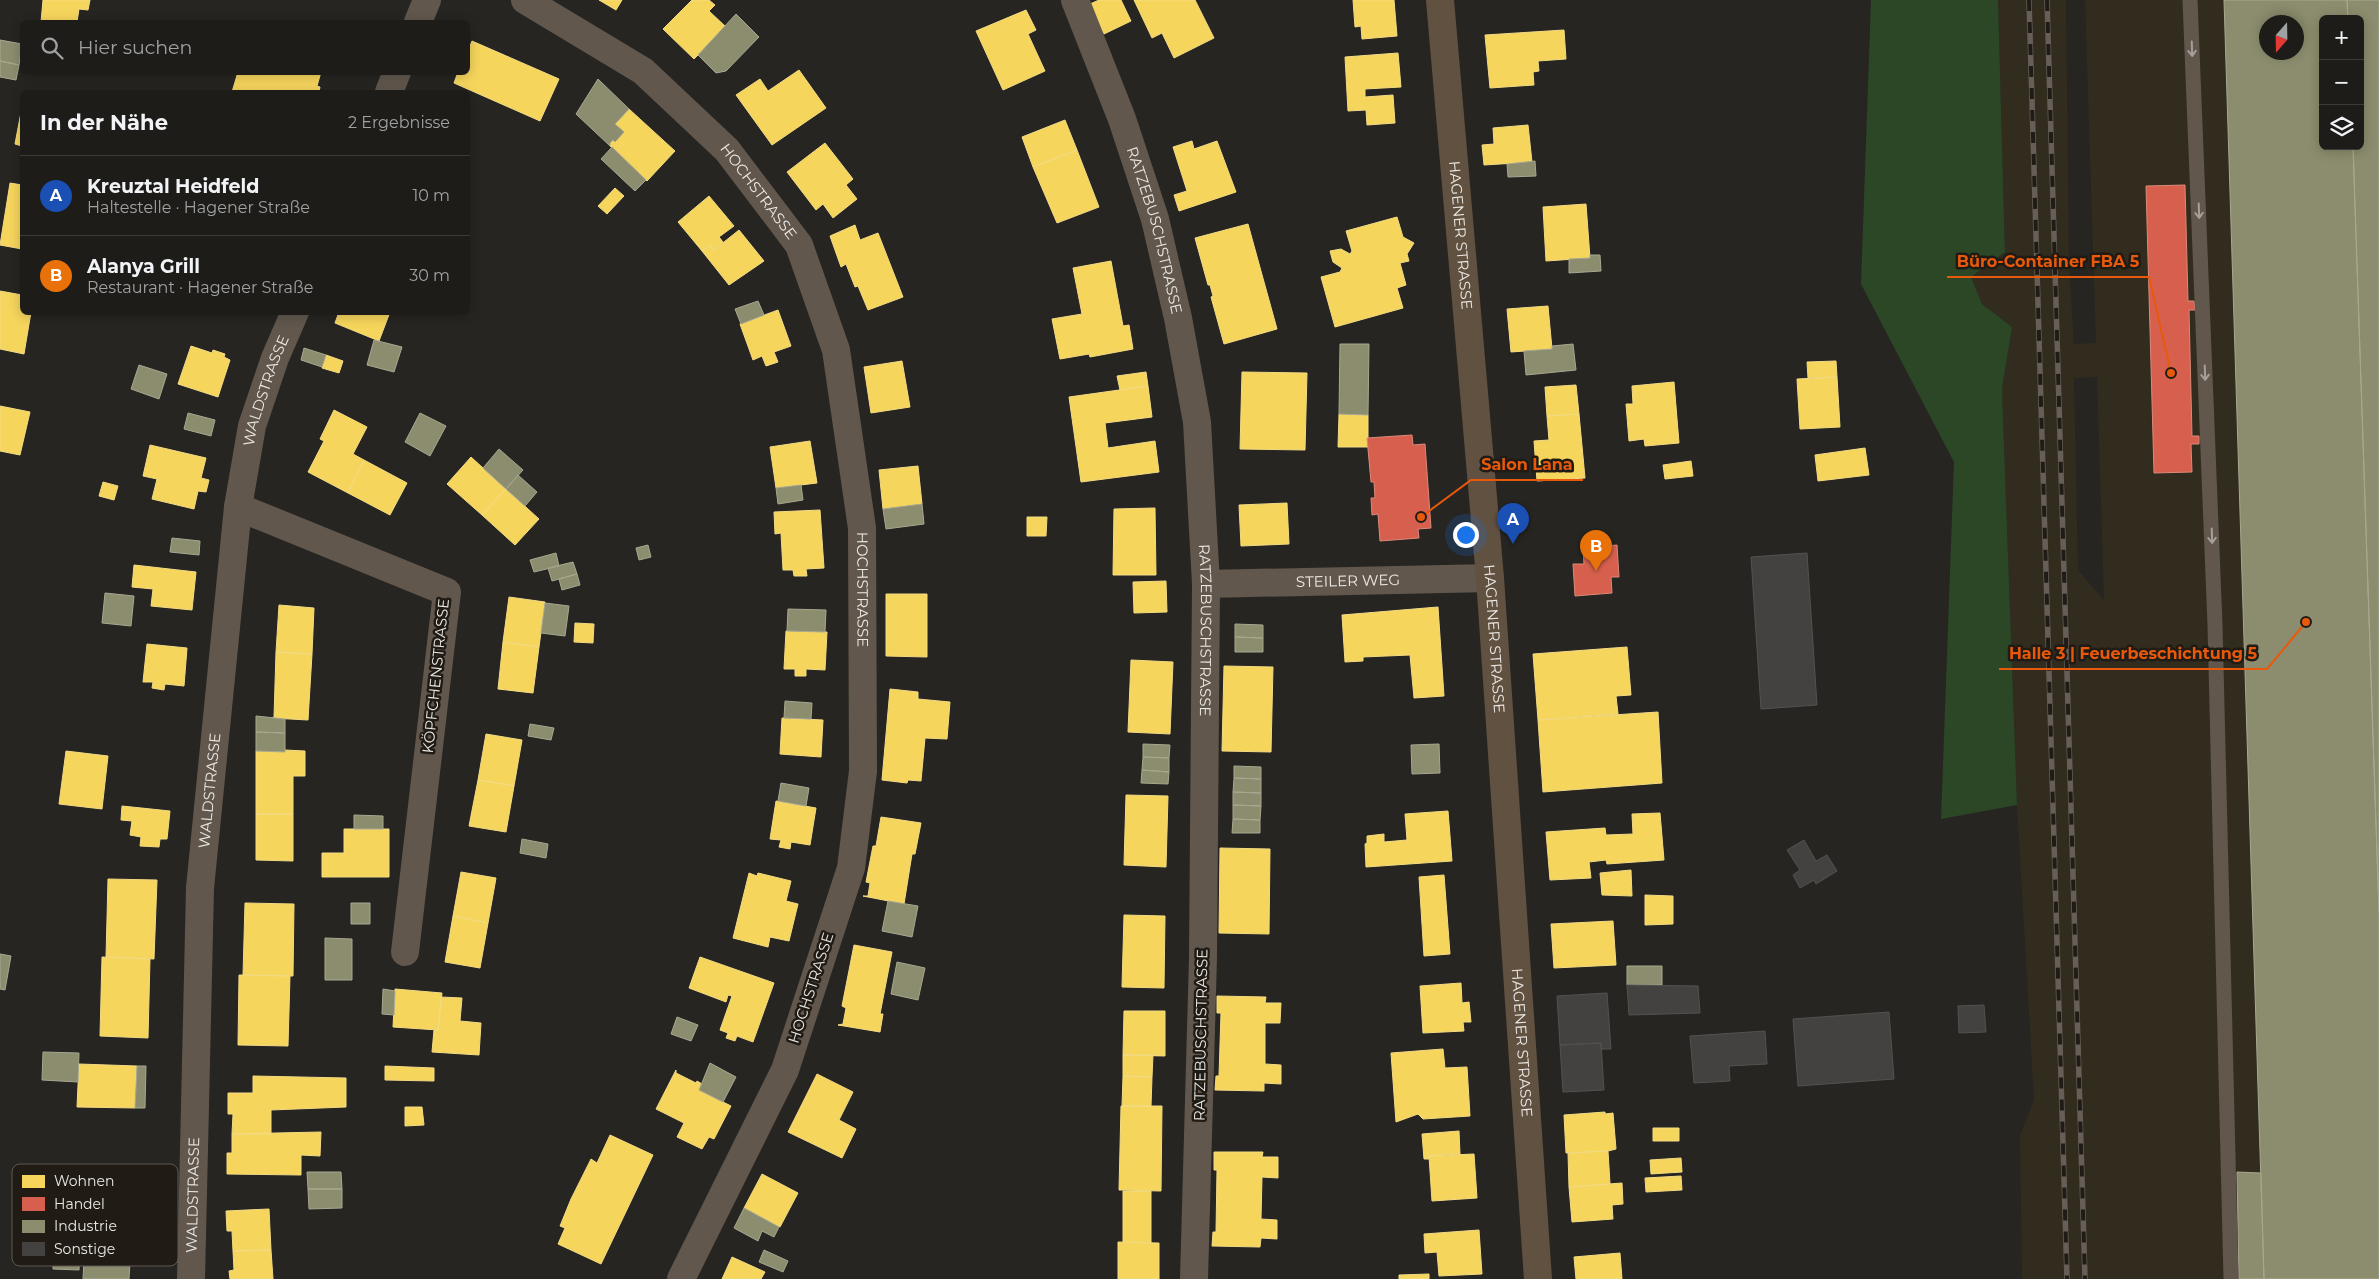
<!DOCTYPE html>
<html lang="de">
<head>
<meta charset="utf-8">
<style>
  :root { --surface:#1d1c19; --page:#252522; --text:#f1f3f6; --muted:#a0a1a2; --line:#3b3a38; --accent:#0b8043 }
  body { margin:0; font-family:Montserrat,sans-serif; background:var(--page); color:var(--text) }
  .controls { position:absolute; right:15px; top:15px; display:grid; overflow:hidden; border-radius:8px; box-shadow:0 2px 12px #0003 }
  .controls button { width:45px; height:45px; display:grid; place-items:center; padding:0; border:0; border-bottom:1px solid var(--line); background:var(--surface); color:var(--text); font:25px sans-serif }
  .compass { position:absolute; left:2259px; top:15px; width:45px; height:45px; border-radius:50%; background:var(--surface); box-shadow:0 2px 12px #0003; rotate:200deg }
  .you { position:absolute; left:1465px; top:534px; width:18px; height:18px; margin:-12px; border:4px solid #fff; border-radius:50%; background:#1a73e8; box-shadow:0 0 0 8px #1a73e833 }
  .badge { display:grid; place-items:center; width:32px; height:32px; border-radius:50%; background:var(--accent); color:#fff; font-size:16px; font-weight:700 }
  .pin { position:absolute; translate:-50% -41px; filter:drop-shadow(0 1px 2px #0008) }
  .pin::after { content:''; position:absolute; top:26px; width:18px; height:15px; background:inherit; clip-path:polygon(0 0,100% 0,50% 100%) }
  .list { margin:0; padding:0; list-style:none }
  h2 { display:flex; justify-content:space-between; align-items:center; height:65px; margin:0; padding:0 20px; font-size:21px }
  h2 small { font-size:16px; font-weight:400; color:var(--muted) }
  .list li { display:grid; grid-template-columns:32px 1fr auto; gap:15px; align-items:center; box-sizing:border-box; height:80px; padding:0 20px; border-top:1px solid var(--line) }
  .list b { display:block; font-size:19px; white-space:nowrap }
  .list p { margin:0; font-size:16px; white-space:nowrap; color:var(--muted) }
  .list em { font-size:16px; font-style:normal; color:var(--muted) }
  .icon { flex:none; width:28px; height:28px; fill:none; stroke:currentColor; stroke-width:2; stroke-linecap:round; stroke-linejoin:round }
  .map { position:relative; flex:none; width:2379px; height:1279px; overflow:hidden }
  .search { position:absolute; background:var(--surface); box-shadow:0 2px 12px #0003; left:20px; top:20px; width:450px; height:55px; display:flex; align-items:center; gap:12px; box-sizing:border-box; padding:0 18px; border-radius:8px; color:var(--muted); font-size:19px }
  .panel { position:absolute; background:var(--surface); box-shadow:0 2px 12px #0003; left:20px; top:90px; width:450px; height:225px; border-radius:8px }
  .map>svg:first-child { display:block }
</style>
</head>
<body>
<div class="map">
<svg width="2379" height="1279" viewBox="0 0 2379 1279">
  <rect width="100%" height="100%" fill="#272521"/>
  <path fill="#322c1f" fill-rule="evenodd" d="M1998,0H2066L2069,263L2074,344L2096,343L2085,0H2379V1279H2022L2020,1135L2034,1100L2017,805L2002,389L2012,327L1982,304L1971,277L2005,252ZM2323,19H2360V146H2323ZM2266,22H2296V52H2266ZM2097,377L2104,600L2078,570L2074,378Z"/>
  <path fill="#2b4726" d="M1871,0H1998L2005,252L1971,277L1982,304L2012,327L2002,389L2017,805L1941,819L1954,462L1861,284Z"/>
  <path fill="#f6d55c" stroke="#f3db84" d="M43,0H90L88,10L79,9L77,22H84H41Z
    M599,0H622L616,10Z
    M692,0H709L715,5L709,11L726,27L694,59L663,29Z
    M1099,0H1121L1131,21L1104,34L1090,4Z
    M1134,0H1195L1214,38L1174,58L1162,33L1152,38Z
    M1353,0H1394L1397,36L1362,39L1361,26L1355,27Z
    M1026,10L1036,30L1028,34L1045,71L1003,90L976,31Z
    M1564,30L1566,59L1538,61L1539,71L1533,72L1534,85L1490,88L1485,35Z
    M472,41L559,79L540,121L454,83L458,72H468V51Z
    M1398,53L1401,87L1365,89V97L1393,95L1395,123L1367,125L1366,110L1348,111L1345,57Z
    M799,70L826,108L772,145L736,95L760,79L768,91Z
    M238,72H321L317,86L320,87L319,92H232Z
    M22,107V146L15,144Z
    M629,109L675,151L647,181L610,146V143L613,140L615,142L624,132L615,124Z
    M1065,120L1077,150L1033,167L1022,137Z
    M1528,125L1532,162L1484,165L1482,145L1494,144L1493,128Z
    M1192,141L1194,149L1217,141L1236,192L1179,211L1174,195L1187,191L1173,147Z
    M825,143L853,179L846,185L857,199L833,218L823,204L816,210L787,172Z
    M1077,150L1099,207L1057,223L1033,167Z
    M10,183L22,185V249L0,245Z
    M615,188L624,196L607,214L598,206Z
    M709,196L734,226L719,237L723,242L714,250L710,245L702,251L678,222Z
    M1586,204L1590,258L1546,261L1543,207Z
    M1397,217L1403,237L1414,243L1407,254L1409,261L1400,263L1406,285L1397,288L1403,308L1335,327L1321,277L1340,272L1342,268L1333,262L1330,251L1341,249L1350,254L1352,251L1346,231Z
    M1248,224L1277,329L1224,344L1211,297L1213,296L1210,285H1208L1195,238Z
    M855,225L860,240L878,233L903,297L868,310L858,286L855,287L846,264L841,267L830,236Z
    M739,230L764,261L729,285L702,251L710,245L714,250Z
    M1111,261L1123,326L1129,325L1133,349L1090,357L1089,354L1060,359L1052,319L1082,314L1073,268Z
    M0,291L22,295V312H31L24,354L0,349Z
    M1548,306L1552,349L1511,352L1507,309Z
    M778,310L791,346L774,352L778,362L766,366L762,356L753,360L740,324Z
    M339,312H390L379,341L335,323Z
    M191,346L212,353L213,350L225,354L224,357L230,360L218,397L178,384Z
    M326,355L343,361L339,373L322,368Z
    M902,361L910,407L871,413L864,367Z
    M1836,361L1837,377L1808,378L1807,362Z
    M1146,372L1148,386L1120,390L1117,376Z
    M1242,372L1307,373L1305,450L1240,449Z
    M1837,377L1840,427L1800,429L1797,379Z
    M1674,382L1679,443L1645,446L1644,439L1629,441L1626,404H1633L1632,386Z
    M1576,385L1579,414L1547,416L1545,387Z
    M1148,386L1152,417L1105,423L1108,448L1155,441L1159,472L1081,482L1069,397Z
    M0,406L30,412L20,455L0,451Z
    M334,410L367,427L353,454L364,460L348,493L308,472L324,441L320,439Z
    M1339,414L1368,415V447H1338Z
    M1579,414L1585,478L1537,481L1534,441L1549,440L1547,416Z
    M810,441L817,483L776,488L770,447Z
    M150,445L206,458L201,478L209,480L206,492L198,491L194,509L152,499L157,479L143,476Z
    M1865,448L1869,475L1818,481L1815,455Z
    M471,457L506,489L482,515L447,484Z
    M364,460L407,483L390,515L348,493Z
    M1691,461L1693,476L1665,479L1663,465Z
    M918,466L922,504L883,509L879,470Z
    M103,482L118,486L114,500L99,496Z
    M506,489L539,519L515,545L482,515Z
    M1287,503L1289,544L1241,546L1239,505Z
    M1155,508L1156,575H1113L1114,509Z
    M820,510L824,568L806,569L807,576H794L793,570H783L781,533L775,534L774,512Z
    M1027,517H1047L1046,536H1027Z
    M134,565L196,572L192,610L151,606L153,589L132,587Z
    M1166,581L1167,612L1134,613L1133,582Z
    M886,594H927V657L886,656Z
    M509,597L545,602L539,647L503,642Z
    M279,605L314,608L312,654L276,652Z
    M1438,607L1444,696L1414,698L1410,655L1363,657V661L1345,662L1342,615Z
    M575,623L594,624L593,643L574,642Z
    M786,631L827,632L825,670L806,669V676H795V669H784Z
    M503,642L539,647L533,693L498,689Z
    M147,644L187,648L184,686L165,684L164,690L152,688L153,682H143Z
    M1627,647L1631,695L1616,696L1618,714L1538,720L1533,654Z
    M276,652L312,654L308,720L272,718L274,717Z
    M1131,660L1173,662L1170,734L1128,732Z
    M1224,666L1273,667L1271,752L1222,751Z
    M890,689L918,692V699L950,702L947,739L925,738L921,781L908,780L907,783L882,780Z
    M1658,712L1662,783L1543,792L1538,720Z
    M782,718L823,720L821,757L780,754Z
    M486,734L522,740L514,786L478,780Z
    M285,750L305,751V776H293V814H256V751Z
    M66,751L108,756L102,809L59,804Z
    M478,780L514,786L506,832L469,826Z
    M1126,795L1168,796L1166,867L1124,865Z
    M776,801L816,808L810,845L791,842L790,849L779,847L781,840L770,839Z
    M122,806L170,811L167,839H160L159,847L140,846L141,837L130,835L132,821L121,820Z
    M1448,811L1452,861L1366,867L1365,844L1367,843V836L1384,834V842L1407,840L1405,814Z
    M1660,813L1664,860L1607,864L1606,860L1589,862L1591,878L1550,880L1546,832L1605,828L1606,835L1633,834L1632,814Z
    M256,814H293V861L256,860Z
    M881,817L921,823L915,854H912L904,904L863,896H868L870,883L866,882L873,846H876Z
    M344,829H389V877H322V853H344Z
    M1220,848L1270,849L1269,934L1219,933Z
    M1631,870L1632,896L1602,895L1600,873Z
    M461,872L496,878L488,923L453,916Z
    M749,873L757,876L758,873L791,881L786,901L798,904L789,941L770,937L768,947L733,938Z
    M1444,875L1450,954L1424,956L1419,877Z
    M108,879L157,880L154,959L106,957Z
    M1645,895L1673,896V924L1645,925Z
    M245,903L294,904L293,976L243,975Z
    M1124,915L1165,916L1164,988L1122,987Z
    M453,916L488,923L480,968L445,962Z
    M1613,921L1616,965L1554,968L1551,924Z
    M854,945L892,952L880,1014H883L880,1032L838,1025L843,1024L846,1008L842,1006Z
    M102,957L150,959L148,1038L100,1036Z
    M700,957L774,983L753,1042L737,1036L735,1041L726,1038L728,1033L720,1030L732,996L728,995L726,1002L689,988Z
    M239,975L290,976L288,1046L238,1045Z
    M1461,983L1462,1003L1469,1002L1471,1022H1463L1464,1031L1423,1033L1420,986Z
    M395,989L442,993L438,1030L393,1027Z
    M1217,996L1266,997L1265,1003H1281L1280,1023H1265V1064L1281,1065V1084L1264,1083V1091L1215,1090L1216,1076H1219L1221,1013H1217Z
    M441,997L462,998L460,1021L481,1023L479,1055L432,1052L434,1030H438Z
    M1124,1011H1165V1056L1123,1055Z
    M1443,1049L1445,1068L1467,1067L1470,1116L1423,1119L1418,1114L1396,1122L1391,1053Z
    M1123,1055H1153L1152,1077L1123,1076Z
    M79,1064L137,1066L135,1108L77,1107Z
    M385,1066L434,1068V1081L385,1080Z
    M676,1070V1073L696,1083L697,1081L702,1084L699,1090L731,1106L714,1139L709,1137L702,1149L677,1137L684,1123L656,1109Z
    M817,1074L853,1092L839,1120L856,1129L842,1158L788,1132Z
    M253,1076L346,1078V1107L271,1110V1134H232L233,1114H228V1093H253Z
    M1123,1076L1152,1077L1151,1106H1122Z
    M1121,1106H1162L1161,1191L1119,1190Z
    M405,1107H422L424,1125L405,1126Z
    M1605,1112V1114L1613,1113L1616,1149L1608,1151L1566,1153L1564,1115Z
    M1653,1128H1679V1141H1653Z
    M1459,1131L1460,1154L1429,1156V1159H1424L1422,1134Z
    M321,1132L320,1156L301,1155V1175L227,1174V1153H232V1134Z
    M610,1135L653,1155L601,1264L558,1244L565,1228L560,1226L571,1199L591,1159L597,1163Z
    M1608,1151L1610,1184L1569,1187L1568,1153Z
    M1214,1152H1263L1262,1157H1278V1178L1262,1177L1261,1219L1277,1220V1239L1261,1238L1260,1247L1212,1246L1213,1232H1216L1217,1170H1214Z
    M1474,1154L1477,1198L1432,1201L1429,1156Z
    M1681,1158L1682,1172L1651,1174L1650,1160Z
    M762,1174L798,1193L780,1227L744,1208Z
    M1681,1176L1682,1190L1646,1192L1645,1178Z
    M1622,1183L1623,1204L1612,1205L1613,1219L1572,1222L1569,1187Z
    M1123,1191H1151V1243L1123,1242Z
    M269,1209L271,1250L233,1251L232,1231H227L226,1211Z
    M1479,1230L1482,1274L1439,1276L1437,1252L1425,1253L1424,1234Z
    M1118,1242L1159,1243V1279H1118Z
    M271,1250L273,1279H230L229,1271L234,1270L233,1251Z
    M1620,1253L1622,1279H1576L1574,1257Z
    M732,1257L765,1272L761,1279H722Z
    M1429,1274V1279H1399V1275Z"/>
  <path fill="#d6604d" stroke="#dc897a" d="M2185,185L2188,301H2194L2195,310H2189L2192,436H2199V444H2191L2192,472L2154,473L2146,186Z
    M1412,435L1413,445L1425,444L1431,528L1418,529L1419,538L1380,541L1378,514L1372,515L1371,498H1375L1374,482H1371L1367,438Z
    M1617,545L1619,577H1611L1612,593L1575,596L1573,564H1584L1583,548Z"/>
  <path fill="#8c8c6e" stroke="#a8a891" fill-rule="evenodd" d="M2224,0H2347L2348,19H2323V146H2353L2379,913V1279H2264ZM2266,22H2296V52H2266Z
    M2347,0H2379V913L2353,146H2360V19H2348Z
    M736,14L759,37L726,71L716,73L698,55Z
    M0,40L22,44L19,65L0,61Z
    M0,61L19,65L16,80L0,77Z
    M598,79L629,109L615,124L624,132L615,142L613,140L610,143V146L576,114Z
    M612,147L646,180L635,191L601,159Z
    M1535,161L1536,176L1508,177L1507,164Z
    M1590,255H1600L1601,271L1569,273V259L1590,258Z
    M758,301L764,315L741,324L735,309Z
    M374,340L402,347L394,372L367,365Z
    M1340,344H1369L1368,415L1339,414Z
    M1573,344L1576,370L1526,375L1524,351L1552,349V346Z
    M304,348L326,355L322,367L301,360Z
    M139,365L167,374L159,399L131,389Z
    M188,413L215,420L211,436L184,429Z
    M420,413L446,426L430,456L405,442Z
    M499,449L523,470L506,489L483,468Z
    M518,475L537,492L525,506L506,489Z
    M801,485L803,500L778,504L776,488Z
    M922,504L924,524L886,529L883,509Z
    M172,538L200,541L199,555L170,552Z
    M648,545L651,557L639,560L636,548Z
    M556,553L559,566L534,572L530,560Z
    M573,562L577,574L552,581L548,568Z
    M577,574L580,585L562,590L559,579Z
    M105,593L134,596L131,626L102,623Z
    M545,603L569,606L565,636L541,633Z
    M788,609L826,610L825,632L787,631Z
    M1235,624L1263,625V638L1235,637Z
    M1235,637L1263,638V652H1235Z
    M785,701L812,703L811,719L784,718Z
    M256,716L285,719V733L256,732Z
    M530,724L554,728L551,740L528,736Z
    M256,732L285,733V752L256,751Z
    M1143,744L1170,745L1169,758L1143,757Z
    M1439,744L1440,773L1412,774L1411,745Z
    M1143,757L1169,758V772L1142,770Z
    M1234,766L1261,767V779L1234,778Z
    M1142,770L1169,772L1168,784L1141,783Z
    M1234,778L1261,779V793L1233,792Z
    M781,783L809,788L806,806L778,801Z
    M1233,792L1261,793V806L1233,805Z
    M1233,805L1261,806L1260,820L1233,819Z
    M354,815L383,816V829H354Z
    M1233,819L1260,820V833H1232Z
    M522,839L548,844L546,858L520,853Z
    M888,901L918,906L912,937L882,931Z
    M351,903H370V924H351Z
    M325,938L352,939V980H325Z
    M0,954L11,956L5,990L0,989Z
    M897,962L925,968L918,1000L891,994Z
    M1627,966H1662V985H1627Z
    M383,989L395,991L394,1015L382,1014Z
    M677,1017L698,1025L691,1041L671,1034Z
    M43,1052L79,1053L78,1082L42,1080Z
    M710,1063L736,1077L723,1102L699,1090Z
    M137,1066H146L145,1108H135Z
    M307,1172H341L342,1189H308Z
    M2237,1172L2261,1173L2264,1279H2239Z
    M308,1189H342V1208L309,1209Z
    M744,1208L779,1227L774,1237L762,1231L758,1241L734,1228Z
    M53,1244L80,1245L79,1270L53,1269Z
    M764,1250L788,1261L783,1272L759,1262Z
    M84,1260L130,1262L129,1279H83Z"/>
  <path fill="#444241" stroke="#545150" d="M1807,553L1817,705L1761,709L1751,557Z
    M1804,840L1816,861L1827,855L1837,871L1816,884L1814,880L1800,888L1793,875L1800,870L1787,850Z
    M1627,985L1698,986L1700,1013L1629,1015Z
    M1607,993L1611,1049H1601V1043L1560,1045L1557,996Z
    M1984,1005L1986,1032L1959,1033L1958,1006Z
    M1889,1012L1894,1079L1798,1086L1793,1019Z
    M1765,1031L1767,1064L1729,1066L1730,1081L1694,1083L1690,1036Z
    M1601,1043L1604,1090L1563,1092L1560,1045Z"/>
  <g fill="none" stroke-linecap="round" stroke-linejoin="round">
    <path stroke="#61574d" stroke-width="15" d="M2190,0L2215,625L2231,1279"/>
    <g stroke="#61574d" stroke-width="28">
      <path id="s1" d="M525,0L643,71L727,150L799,245L836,350L862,528L863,771L851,868L785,1070L681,1279"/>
      <path id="s2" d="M1075,0L1122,119L1155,219L1178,318L1197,422L1206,584L1203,957L1194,1279"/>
      <path d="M418,22L427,0"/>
      <path d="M389,92L397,72"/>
      <path d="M238,507L447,592L405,952"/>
      <path id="s3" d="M1206,584L1490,578"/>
      <path id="s4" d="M191,1279L200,888L238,507L252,426L275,358L295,312"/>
    </g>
    <path stroke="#615140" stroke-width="28" id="s5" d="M1440,0L1490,578L1538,1279"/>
    <defs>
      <path id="rail" d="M2029,0L2067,1279
        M2047,0L2085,1279"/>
    </defs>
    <use href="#rail" stroke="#665f57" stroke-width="5.5"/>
    <use href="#rail" stroke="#201c15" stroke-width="4" stroke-dasharray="11" stroke-linecap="butt"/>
  </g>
  <defs><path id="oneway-shaft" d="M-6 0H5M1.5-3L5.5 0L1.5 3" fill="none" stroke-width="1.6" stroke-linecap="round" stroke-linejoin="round" transform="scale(1.25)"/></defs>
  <g stroke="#a6a098">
    <use href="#oneway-shaft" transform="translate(2192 49) rotate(88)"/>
    <use href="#oneway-shaft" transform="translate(2199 211) rotate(88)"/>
    <use href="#oneway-shaft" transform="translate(2205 373) rotate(88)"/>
    <use href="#oneway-shaft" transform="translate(2212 536) rotate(88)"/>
  </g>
  <g text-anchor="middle" stroke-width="5" stroke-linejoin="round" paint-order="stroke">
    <g font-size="15" fill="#ebe8e3" stroke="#201c15">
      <text dy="5" stroke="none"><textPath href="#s1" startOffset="305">HOCHSTRASSE</textPath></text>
      <text dy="5" stroke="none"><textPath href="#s2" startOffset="244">RATZEBUSCHSTRASSE</textPath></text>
      <text dy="5" stroke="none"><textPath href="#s5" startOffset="236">HAGENER STRASSE</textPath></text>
      <text dy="5" stroke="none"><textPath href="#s4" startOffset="894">WALDSTRASSE</textPath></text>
      <text dy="5" stroke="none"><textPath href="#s3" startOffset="142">STEILER WEG</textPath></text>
      <text dy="5" stroke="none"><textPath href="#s1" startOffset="725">HOCHSTRASSE</textPath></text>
      <text dy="5" stroke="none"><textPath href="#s2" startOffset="649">RATZEBUSCHSTRASSE</textPath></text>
      <text dy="5" stroke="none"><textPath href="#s5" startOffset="641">HAGENER STRASSE</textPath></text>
      <text transform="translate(436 676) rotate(-84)" y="5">KÖPFCHENSTRASSE</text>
      <text dy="5" stroke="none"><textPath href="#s4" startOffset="489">WALDSTRASSE</textPath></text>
      <text transform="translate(811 988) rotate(-72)" y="5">HOCHSTRASSE</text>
      <text transform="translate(1201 1035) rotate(-89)" y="5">RATZEBUSCHSTRASSE</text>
      <text dy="5" stroke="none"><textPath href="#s5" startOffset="1046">HAGENER STRASSE</textPath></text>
      <text dy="5" stroke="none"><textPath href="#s4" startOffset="84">WALDSTRASSE</textPath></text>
    </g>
  </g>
  <rect x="12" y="1164" width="166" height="102" rx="8" fill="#201c15" stroke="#5d5953" stroke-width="1"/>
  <rect x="22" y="1175" width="23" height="13" fill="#f6d55c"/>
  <rect x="22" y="1197" width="23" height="14" fill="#d6604d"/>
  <rect x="22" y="1220" width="23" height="13" fill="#8c8c6e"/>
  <rect x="22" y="1242" width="23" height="14" fill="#444241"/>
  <g font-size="14" fill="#ebe8e3">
    <text x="54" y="1186">Wohnen</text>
    <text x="54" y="1209">Handel</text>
    <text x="54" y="1231">Industrie</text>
    <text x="54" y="1254">Sonstige</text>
  </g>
  <path fill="none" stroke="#e8590c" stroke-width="2" d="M2171 373L2149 277H1947M1421 517L1471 480H1583M2306 622L2267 669H1999"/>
  <g fill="#e8590c" stroke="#201c15" stroke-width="2">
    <circle cx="2171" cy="373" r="5"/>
    <circle cx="1421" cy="517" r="5"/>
    <circle cx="2306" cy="622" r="5"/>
  </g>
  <g font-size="16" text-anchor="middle" font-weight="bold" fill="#e8590c" stroke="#201c15" stroke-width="5" stroke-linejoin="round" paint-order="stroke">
    <text x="2048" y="267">Büro-Container FBA 5</text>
    <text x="1527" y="470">Salon Lana</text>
    <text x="2133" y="659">Halle 3 | Feuerbeschichtung 5</text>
  </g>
</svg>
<div class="controls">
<button>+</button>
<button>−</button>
<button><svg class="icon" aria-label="layers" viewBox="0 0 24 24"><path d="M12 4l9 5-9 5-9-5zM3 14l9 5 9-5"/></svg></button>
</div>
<svg class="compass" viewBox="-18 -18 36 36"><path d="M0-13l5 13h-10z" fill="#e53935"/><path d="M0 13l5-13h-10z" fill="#a0a1a2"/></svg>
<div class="you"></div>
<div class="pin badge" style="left:1513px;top:544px;background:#1a4fb4">A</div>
<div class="pin badge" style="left:1596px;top:571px;background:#e8710a">B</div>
<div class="search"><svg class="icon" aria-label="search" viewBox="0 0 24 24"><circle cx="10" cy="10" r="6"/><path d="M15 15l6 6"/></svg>Hier suchen</div>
<section class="panel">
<h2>In der Nähe<small>2 Ergebnisse</small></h2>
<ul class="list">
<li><span class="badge" style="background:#1a4fb4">A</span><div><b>Kreuztal Heidfeld</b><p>Haltestelle · Hagener Straße</p></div><em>10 m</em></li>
<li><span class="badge" style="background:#e8710a">B</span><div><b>Alanya Grill</b><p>Restaurant · Hagener Straße</p></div><em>30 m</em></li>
</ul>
</section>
</div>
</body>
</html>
